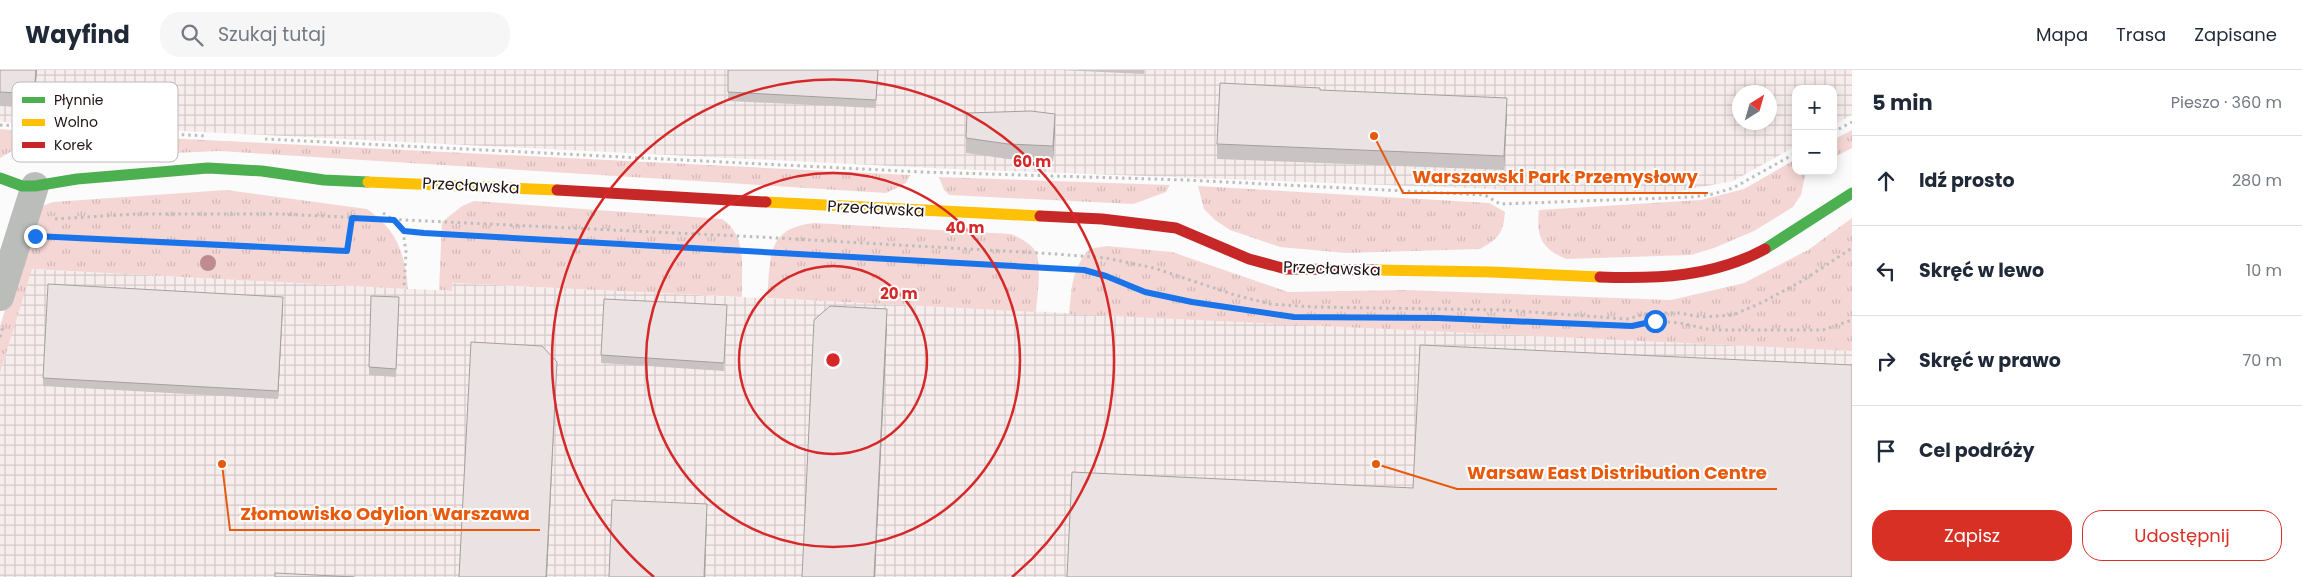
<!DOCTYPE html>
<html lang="pl">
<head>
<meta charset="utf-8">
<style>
  :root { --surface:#fff; --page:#f6f6f7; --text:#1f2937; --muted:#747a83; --line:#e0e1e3; --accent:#d93025 }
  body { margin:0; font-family:Poppins,sans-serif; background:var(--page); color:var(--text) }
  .controls { position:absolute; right:15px; top:15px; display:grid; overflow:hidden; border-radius:10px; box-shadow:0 2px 12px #0003 }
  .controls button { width:45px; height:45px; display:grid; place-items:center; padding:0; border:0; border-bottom:1px solid var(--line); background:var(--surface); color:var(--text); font:25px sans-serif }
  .compass { position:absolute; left:1732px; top:15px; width:45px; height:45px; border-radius:50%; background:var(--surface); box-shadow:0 2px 12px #0003; rotate:37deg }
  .stop { position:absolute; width:15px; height:15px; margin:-11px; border:4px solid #1a73e8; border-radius:50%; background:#fff }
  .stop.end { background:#1a73e8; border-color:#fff; box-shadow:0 1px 5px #0008 }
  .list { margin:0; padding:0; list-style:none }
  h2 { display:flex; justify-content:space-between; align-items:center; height:65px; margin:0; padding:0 20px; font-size:21px }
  h2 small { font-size:16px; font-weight:400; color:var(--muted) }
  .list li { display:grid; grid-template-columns:32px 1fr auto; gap:15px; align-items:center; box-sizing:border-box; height:90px; padding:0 20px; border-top:1px solid var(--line) }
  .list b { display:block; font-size:19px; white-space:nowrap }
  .list em { font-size:16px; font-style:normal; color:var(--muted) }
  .actions { display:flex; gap:10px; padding:15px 20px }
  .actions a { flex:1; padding:11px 0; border:1px solid var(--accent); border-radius:20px; text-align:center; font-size:18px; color:var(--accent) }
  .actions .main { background:var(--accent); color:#fff }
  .icon { flex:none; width:28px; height:28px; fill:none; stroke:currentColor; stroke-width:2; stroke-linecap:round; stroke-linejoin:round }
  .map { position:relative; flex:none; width:1852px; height:507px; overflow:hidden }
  header { display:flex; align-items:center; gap:30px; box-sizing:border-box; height:70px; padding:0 25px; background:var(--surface); border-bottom:1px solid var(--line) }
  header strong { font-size:24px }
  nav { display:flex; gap:28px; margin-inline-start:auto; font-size:18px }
  .search { width:350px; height:45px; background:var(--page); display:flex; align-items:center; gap:12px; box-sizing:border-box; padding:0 18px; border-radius:20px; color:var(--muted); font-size:19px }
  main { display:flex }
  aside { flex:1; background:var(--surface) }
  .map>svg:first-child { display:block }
</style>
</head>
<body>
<header>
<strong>Wayfind</strong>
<div class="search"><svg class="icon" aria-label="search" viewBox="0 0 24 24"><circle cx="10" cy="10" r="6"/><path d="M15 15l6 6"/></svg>Szukaj tutaj</div>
<nav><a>Mapa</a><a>Trasa</a><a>Zapisane</a></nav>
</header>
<main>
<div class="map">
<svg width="1852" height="507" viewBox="0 0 1852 507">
  <defs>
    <pattern id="industrial-grid" width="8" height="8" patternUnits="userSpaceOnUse" patternTransform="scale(1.25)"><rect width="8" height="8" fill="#f8eded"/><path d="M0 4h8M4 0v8" fill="none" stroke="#d4caca"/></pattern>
    <pattern id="grass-tufts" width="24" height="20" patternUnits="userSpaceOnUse" patternTransform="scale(1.25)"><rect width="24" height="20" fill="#f4d7d5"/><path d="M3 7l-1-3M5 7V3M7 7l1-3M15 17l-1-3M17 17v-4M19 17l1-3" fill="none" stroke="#d1b8b6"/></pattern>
  </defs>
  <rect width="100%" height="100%" fill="#fbfbfb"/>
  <path fill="url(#industrial-grid)" fill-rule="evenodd" d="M0,0H1852V45L1833,55V19H1796V76L1733,111L1664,124L1525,123L1492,119L952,99L0,52ZM1740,22H1770V52H1740Z
    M31,199L452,221L451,213L1852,281V507H0V303Z"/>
  <path fill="url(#grass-tufts)" d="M0,59L35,62L22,75L0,88Z
    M1852,60V78L1833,88V70Z
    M62,63L910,105L906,113L886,123L219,81L84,87L69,76Z
    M1796,89V101H1810L1805,106L1801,125L1793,137L1754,161L1714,178L1691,185L1566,189C1541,178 1536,166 1539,140L1701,130L1744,119Z
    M939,107L1170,115L1166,122L1133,134L949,125L944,120Z
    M1198,116L1489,133L1505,142C1503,164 1499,168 1480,179L1346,183L1280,177L1230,160L1215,150L1204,139Z
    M226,120L367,139C397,160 405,183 408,219L32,199L0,303V256L35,145L42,136L53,132Z
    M474,131L722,149C748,166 741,199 742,227L452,213V221L439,220L442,152L462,136Z
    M1852,148V281L1069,244C1072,217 1071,201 1089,179L1107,176L1172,182L1288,222L1406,220L1671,230L1744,213L1808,180Z
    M814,153L1011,164C1020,168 1028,172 1034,179C1043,191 1037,227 1036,242L767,228C771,189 765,158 814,153Z"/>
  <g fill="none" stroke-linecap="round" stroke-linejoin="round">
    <path stroke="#bdbebc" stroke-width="3" stroke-dasharray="2.5 4" stroke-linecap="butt" d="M0,55L207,66
      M1833,62L1852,52
      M265,69L922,102L1186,110L1485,125L1500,134L1693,127L1713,124L1733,118L1796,83
      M383,143L394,150L403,161L424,163L1084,200L1106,205L1145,222L1192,232L1294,247L1438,248L1632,256L1655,251L1680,253L1712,260H1823L1852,250
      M55,149L136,144H280L759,167L1056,184L1106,188L1154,198L1235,225L1270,234L1314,237L1505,240L1627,249L1649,243H1680L1701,247L1733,245L1763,232L1802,211L1852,178
      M403,161L406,182L404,218
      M50,167L347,181L353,140
      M0,267L3,257"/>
    <path stroke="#babdba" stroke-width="28" d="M0,227L35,116"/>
    <path stroke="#4caf50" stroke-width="11" d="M0,108L22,116H35L77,109L208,98L262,101L324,110L368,112
      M1765,179L1852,123"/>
    <path stroke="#ffc107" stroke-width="11" d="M368,112L557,120
      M766,132L1040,146
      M1376,200L1492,202L1600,207"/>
    <path stroke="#c62828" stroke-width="11" d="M557,120L766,132
      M1040,146L1102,149L1176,158L1249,189L1286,199L1376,200
      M1600,207C1658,209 1713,207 1765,179"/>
  </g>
  <circle fill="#be8c8e" cx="208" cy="193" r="8"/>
  <path fill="#cac3c3" d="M0,0H37L34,38L0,36Z
    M728,0H878L876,38L728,31Z
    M1060,0H1144V4Z
    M1507,43L1504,100L1217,89V74Z
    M1055,59L1053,91L1008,89L966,83V68Z
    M283,235L278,329L43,316V308Z
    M399,235L396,307L369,305V297Z
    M727,243L724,301L601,293V285Z"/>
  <path fill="#a49f9f" d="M36,0H37L34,38V24Z
    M1507,28V43L1504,100V86Z
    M1055,44V59L1053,91V76Z
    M283,227V235L278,329V321Z
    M887,239V259L875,507H874Z
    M557,292L547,507H546Z
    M707,434V449L705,507H704Z"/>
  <path fill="#ebe3e3" stroke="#a49f9f" d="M0,0H36L34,24L0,22Z
    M728,0H878L876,30L728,22Z
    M1220,13L1320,18V20L1507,28L1504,86L1217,74Z
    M1031,41L1055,44L1053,76L1008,74L966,68L967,43Z
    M48,214L283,227L278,321L43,308Z
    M371,226L399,227L396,299L369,297Z
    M604,229L727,235L724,293L601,285Z
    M830,236L887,239L874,507H802L814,250Z
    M471,272L542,276L557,292L546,507H459Z
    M1420,275L1852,295V507H1067L1072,402L1413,418Z
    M612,430L707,434L704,507H609Z
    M275,503L354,507H275Z"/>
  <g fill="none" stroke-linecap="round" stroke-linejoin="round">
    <path stroke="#1a73e8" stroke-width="6" d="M35,166L347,181L352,148L394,150L404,161L424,163L1084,200L1106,206L1145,222L1192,232L1294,247L1438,248L1632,256L1655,251"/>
  </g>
  <g fill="none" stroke="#d62828" stroke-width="2.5">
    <circle cx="833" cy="290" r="94"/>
    <circle cx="833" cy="290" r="187"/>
    <path d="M654 507A281 281 0 1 1 1012 507"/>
  </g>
  <g text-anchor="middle" stroke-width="4" stroke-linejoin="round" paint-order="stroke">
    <g font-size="16" fill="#211313" stroke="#fff">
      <text transform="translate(471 115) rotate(3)" y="6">Przecławska</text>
      <text transform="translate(876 138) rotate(3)" y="6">Przecławska</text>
      <text transform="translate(1332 198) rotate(2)" y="6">Przecławska</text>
    </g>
  </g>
  <rect x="12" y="12" width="166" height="80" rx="8" fill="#fff" stroke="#bcb8b8" stroke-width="1"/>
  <rect x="22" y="27" width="23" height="6" fill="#4caf50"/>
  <rect x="22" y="49" width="23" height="7" fill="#ffc107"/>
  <rect x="22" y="72" width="23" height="6" fill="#c62828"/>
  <g font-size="14" fill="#211313">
    <text x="54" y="35">Płynnie</text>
    <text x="54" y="57">Wolno</text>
    <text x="54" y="80">Korek</text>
  </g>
  <circle cx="833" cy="290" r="8" fill="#d62828" stroke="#fff" stroke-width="2.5"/>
  <g font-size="15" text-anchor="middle" font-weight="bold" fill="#d62828" stroke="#fff" stroke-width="4" stroke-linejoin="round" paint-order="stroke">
    <text x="1032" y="97">60 m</text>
    <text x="965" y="163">40 m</text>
    <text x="899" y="229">20 m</text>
  </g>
  <path fill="none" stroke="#e8590c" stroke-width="2" d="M1374 66L1403 123H1708M1376 394L1457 419H1777M222 394L230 460H540"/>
  <g fill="#e8590c" stroke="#fff" stroke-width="2">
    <circle cx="1374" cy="66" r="5"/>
    <circle cx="1376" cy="394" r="5"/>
    <circle cx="222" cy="394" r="5"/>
  </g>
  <g font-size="18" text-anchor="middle" font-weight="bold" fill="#e8590c" stroke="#fff" stroke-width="4" stroke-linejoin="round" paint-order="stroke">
    <text x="1555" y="113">Warszawski Park Przemysłowy</text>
    <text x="1617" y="409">Warsaw East Distribution Centre</text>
    <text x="385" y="450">Złomowisko Odylion Warszawa</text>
  </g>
</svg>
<div class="controls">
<button>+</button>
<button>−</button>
</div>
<svg class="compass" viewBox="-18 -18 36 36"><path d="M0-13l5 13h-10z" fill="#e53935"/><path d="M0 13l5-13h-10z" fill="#747a83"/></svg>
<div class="stop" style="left:1655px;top:251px"></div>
<div class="stop end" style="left:35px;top:166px"></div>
</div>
<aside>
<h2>5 min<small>Pieszo · 360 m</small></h2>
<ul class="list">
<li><svg class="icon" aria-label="ahead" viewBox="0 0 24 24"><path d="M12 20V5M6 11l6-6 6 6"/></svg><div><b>Idź prosto</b></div><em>280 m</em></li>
<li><svg class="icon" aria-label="left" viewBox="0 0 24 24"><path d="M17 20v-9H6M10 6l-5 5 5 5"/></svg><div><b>Skręć w lewo</b></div><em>10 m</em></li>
<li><svg class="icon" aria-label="right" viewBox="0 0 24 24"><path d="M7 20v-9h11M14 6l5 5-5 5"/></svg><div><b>Skręć w prawo</b></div><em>70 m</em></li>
<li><svg class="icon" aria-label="arrive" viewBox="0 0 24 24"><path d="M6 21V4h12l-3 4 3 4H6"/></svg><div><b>Cel podróży</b></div></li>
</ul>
<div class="actions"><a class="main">Zapisz</a><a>Udostępnij</a></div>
</aside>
</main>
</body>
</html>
